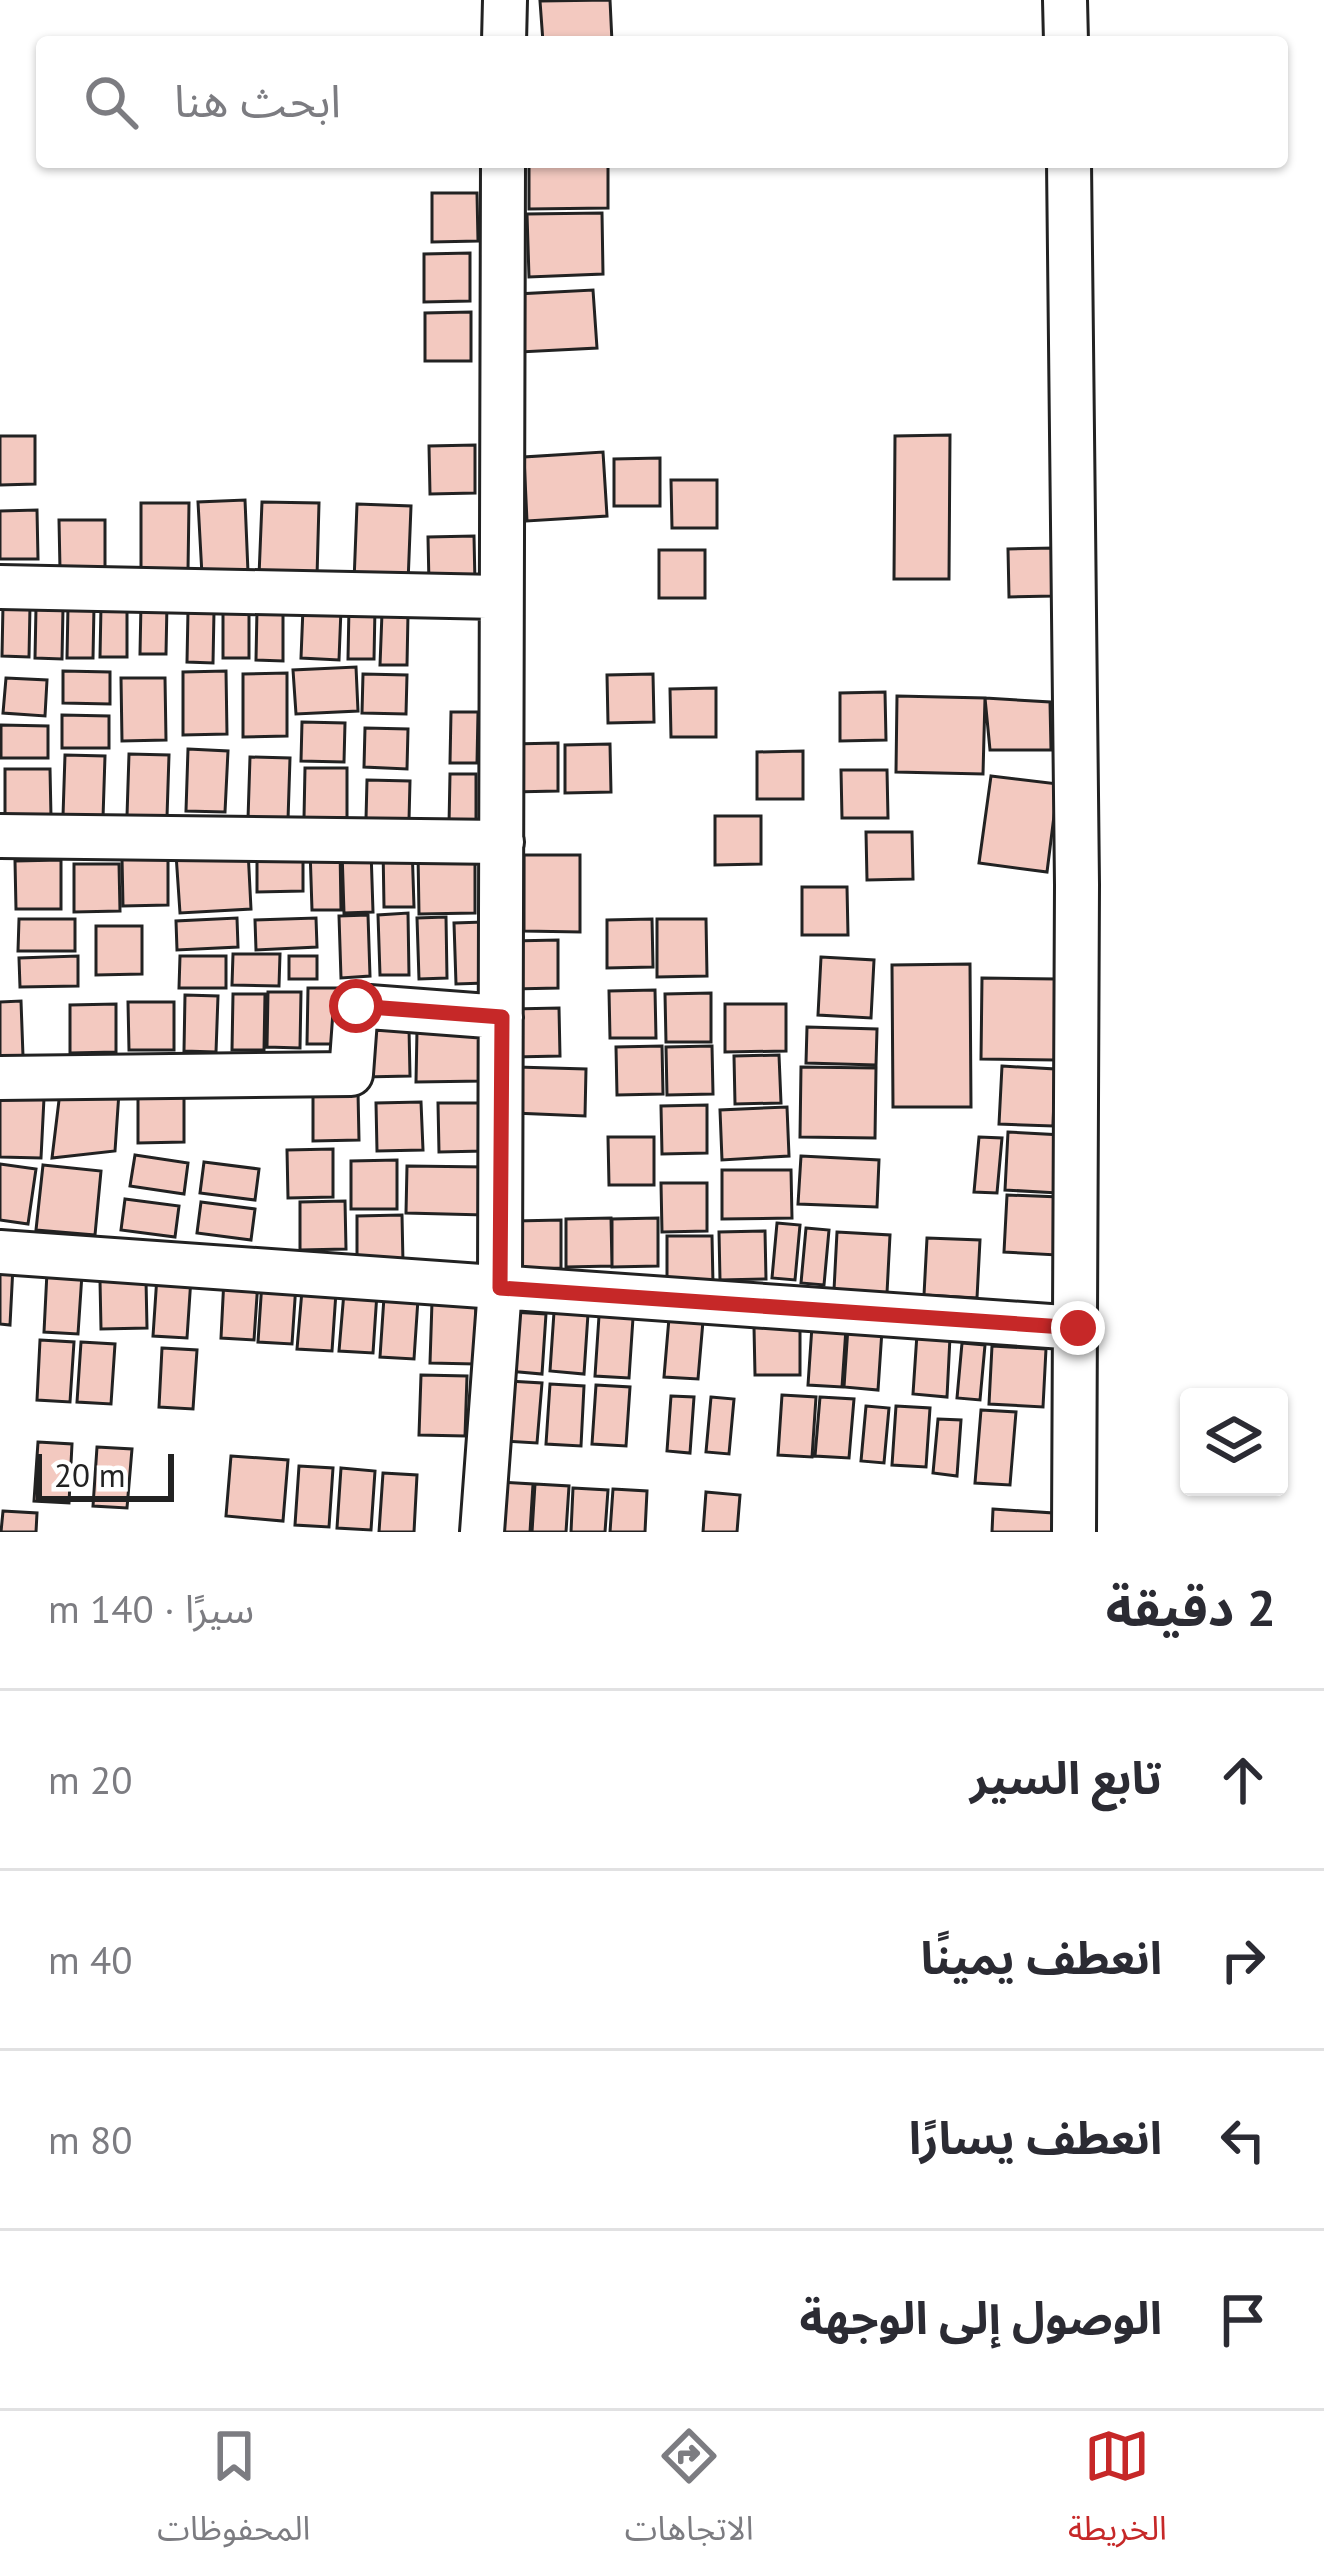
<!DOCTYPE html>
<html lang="ar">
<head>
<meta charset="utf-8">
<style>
  :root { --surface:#fff; --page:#f7f7f7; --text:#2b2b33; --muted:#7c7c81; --line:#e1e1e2; --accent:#c62828 }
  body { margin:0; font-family:"PT Sans","Noto Sans Arabic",sans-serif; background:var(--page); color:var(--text); direction:rtl }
  .controls { position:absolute; right:36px; bottom:36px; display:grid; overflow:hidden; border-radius:12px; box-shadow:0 3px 9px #0004 }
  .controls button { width:108px; height:108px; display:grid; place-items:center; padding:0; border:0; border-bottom:3px solid var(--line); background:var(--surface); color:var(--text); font:60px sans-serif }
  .scale { position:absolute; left:36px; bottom:30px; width:138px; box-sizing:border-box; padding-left:12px; border:6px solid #222; border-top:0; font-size:33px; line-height:42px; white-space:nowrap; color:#222; -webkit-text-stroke:9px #fff; paint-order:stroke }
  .stop { position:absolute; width:36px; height:36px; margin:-27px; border:9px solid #c62828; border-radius:50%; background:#fff }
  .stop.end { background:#c62828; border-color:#fff; box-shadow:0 3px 12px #0008 }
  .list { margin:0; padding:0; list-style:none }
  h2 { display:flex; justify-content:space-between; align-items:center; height:156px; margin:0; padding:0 48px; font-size:51px }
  h2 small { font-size:39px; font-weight:400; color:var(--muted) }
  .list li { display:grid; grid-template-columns:78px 1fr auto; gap:36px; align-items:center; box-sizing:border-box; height:180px; padding:0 48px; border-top:3px solid var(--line) }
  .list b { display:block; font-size:45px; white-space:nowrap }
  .list em { font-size:39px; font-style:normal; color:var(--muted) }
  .icon { flex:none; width:66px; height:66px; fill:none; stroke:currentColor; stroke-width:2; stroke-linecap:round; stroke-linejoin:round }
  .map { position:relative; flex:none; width:1324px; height:1532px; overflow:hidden; direction:ltr }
  .search { position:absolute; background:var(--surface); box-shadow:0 3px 9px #0004; left:36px; right:36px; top:36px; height:132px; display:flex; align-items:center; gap:30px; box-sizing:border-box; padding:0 42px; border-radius:12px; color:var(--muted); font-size:45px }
  .sheet { height:876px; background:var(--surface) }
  nav { display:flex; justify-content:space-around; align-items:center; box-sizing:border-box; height:168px; border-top:3px solid var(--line); background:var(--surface); font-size:33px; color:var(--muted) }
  nav a { display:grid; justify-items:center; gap:6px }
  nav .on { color:var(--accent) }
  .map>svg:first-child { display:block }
</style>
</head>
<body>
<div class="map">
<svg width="1324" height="1532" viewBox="0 0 1324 1532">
  <rect width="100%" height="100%" fill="#fff"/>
  <path fill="#f3c9c0" stroke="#222" stroke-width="3" d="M610,0L612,42H543L540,1Z
    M529,162H608V208L529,209Z
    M432,193H477L478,241L432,242Z
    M602,213L603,274L529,277L527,214Z
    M470,253V301L424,302V254Z
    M593,290L597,348L520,352L517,294Z
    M471,312V361H425V313Z
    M950,435L949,579H894L895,436Z
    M0,436H35V484L0,485Z
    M475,445V493L430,494L429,446Z
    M603,452L607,516L527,521L524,457Z
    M660,458V506H614V459Z
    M671,480H717V528H672Z
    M245,500L248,572L202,575L198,502Z
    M262,502L319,503L317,577L259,576Z
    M141,503H189L188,571H141Z
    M357,504L411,506L408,583L354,582Z
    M37,510L38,559H0V511Z
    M59,520H105V568L60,569Z
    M474,536L475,584H429L428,537Z
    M1054,548V596L1009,597L1008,549Z
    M659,550H705V598H659Z
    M141,603H167L166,654H140Z
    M3,605L30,606L29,657L2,656Z
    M68,606H94L93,658H67Z
    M101,606H127V657H100Z
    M223,607H249V658H223Z
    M349,607L375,608L374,659H348Z
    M36,608H63L62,659L35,658Z
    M303,608L341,609L339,660L301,658Z
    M257,609H283V661L256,660Z
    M188,611H214L213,663L187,662Z
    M382,613L408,614L407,665H380Z
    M356,667L358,711L296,714L293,670Z
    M63,671L110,672V704L63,703Z
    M226,671L227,734L183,735V672Z
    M287,673V736L243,737V674Z
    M363,674L407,675L406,714L362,713Z
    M653,674L654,722L608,723L607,675Z
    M6,678L47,680L45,716L3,713Z
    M121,678H165L166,740L122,741Z
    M716,688V737H671L670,689Z
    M885,692L886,740L840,741V693Z
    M897,696L985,698L983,774L896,772Z
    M985,698L1050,702L1051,750H990Z
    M451,712H478L477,763H450Z
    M62,715L109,716V748H62Z
    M302,722L345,723L344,762L301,761Z
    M1,725L48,726V758H1Z
    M365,728L408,729L407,769L364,767Z
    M558,743V791L512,792V744Z
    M610,744L611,792L565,793V745Z
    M188,749L228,751L225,812L186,811Z
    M803,751V799H757V752Z
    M129,754L169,755L167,817L127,816Z
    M65,755L105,756L103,818L63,816Z
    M250,757L290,758L288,820L248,819Z
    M305,768H347V818H304Z
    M5,769H50L51,817H5Z
    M841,770H887L888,818H842Z
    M450,774H476V826L449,825Z
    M991,776L1058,784L1047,872L979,863Z
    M367,780L410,781L409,820L366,819Z
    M715,816H761V864L715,865Z
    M866,832H912L913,879L867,880Z
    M303,843V891L257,892V844Z
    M412,845L414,907H384L383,846Z
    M340,848L341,910H312L310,849Z
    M248,850L251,909L180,913L176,854Z
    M371,850L373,912L344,913L342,851Z
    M475,853V913L419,914L418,854Z
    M524,855H580V932L524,931Z
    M168,857V905L123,906L122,858Z
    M61,860V909H16L15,861Z
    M74,864H119L120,911L74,912Z
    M802,887H847L848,935H802Z
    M408,913L409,975H380L378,915Z
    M368,915L370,976L341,978L339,916Z
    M446,917L447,978L419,979L417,918Z
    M237,918L238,947L177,950L176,921Z
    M316,918L317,947L256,950L255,920Z
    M19,919H75V951H18Z
    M652,919L653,967L607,968V920Z
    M657,919H706L707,976L657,977Z
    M484,922L485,983L456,984L454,923Z
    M96,926H142V974L96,975Z
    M558,940V988L513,989L512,941Z
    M233,954H280L279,986L232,985Z
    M78,956V986L20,987L19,958Z
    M180,956H226V988H179Z
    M289,956H317V979H289Z
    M821,957L874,960L871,1018L818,1015Z
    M970,964L971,1107H893L892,965Z
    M982,978L1057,979L1055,1060L981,1059Z
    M308,988H341L340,1044H307Z
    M655,990L656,1038H610L609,991Z
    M268,992H301L300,1048L267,1047Z
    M711,993V1042H666L665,994Z
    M233,994H265L264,1050H232Z
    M185,995L218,996L216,1052L184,1051Z
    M21,1001L23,1056L0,1058V1002Z
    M128,1002H174V1050H129Z
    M116,1004V1052L70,1053V1005Z
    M725,1004H786V1051L725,1052Z
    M559,1008L560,1056L514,1057L513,1009Z
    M807,1027L877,1029L876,1065L806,1063Z
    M409,1028L410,1076L364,1077L363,1029Z
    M417,1030H484L483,1081L416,1082Z
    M662,1046L663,1094L617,1095L616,1047Z
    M712,1046L713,1094L667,1095L666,1047Z
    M779,1055L781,1103L735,1104L734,1056Z
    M1002,1066L1055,1069L1053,1126L999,1124Z
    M516,1067L586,1069L585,1116L514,1113Z
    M801,1067L876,1068L875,1138L800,1137Z
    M60,1092H119L115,1151L52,1158Z
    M358,1092L359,1140L313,1141V1093Z
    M184,1094V1142L138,1143V1095Z
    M0,1096L44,1098L41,1158L0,1157Z
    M421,1102L423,1150L377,1151L376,1103Z
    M438,1103H484V1151L439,1152Z
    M707,1105V1153L662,1154L661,1106Z
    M787,1107L789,1156L722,1160L720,1110Z
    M1008,1132L1062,1135L1058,1193L1005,1190Z
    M608,1137H654V1185H609Z
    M979,1137L1002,1138L997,1193L974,1192Z
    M333,1149V1197L288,1198L287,1150Z
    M135,1155L188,1163L184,1194L130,1186Z
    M801,1156L879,1160L877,1207L798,1204Z
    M397,1160V1209H351V1161Z
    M204,1162L259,1169L255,1200L200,1193Z
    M0,1164L36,1169L28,1224L0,1220Z
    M43,1165L101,1171L95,1235L36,1230Z
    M407,1166L486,1167L485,1215L406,1213Z
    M722,1170H791L792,1218L722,1219Z
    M661,1183H707V1231L662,1232Z
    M1007,1195L1060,1197L1057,1255L1004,1252Z
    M125,1199L179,1206L175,1237L121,1230Z
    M345,1201L346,1249L300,1250V1202Z
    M201,1202L255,1209L251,1240L197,1233Z
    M402,1215L403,1263L357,1264V1216Z
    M611,1218L612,1266L566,1267V1219Z
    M658,1218V1266L612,1267V1219Z
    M561,1220V1268L516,1269L515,1221Z
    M777,1223L800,1225L795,1280L772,1278Z
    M806,1228L829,1230L824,1285L801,1283Z
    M765,1231L766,1279L720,1280L719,1232Z
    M837,1232L890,1235L887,1293L834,1290Z
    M667,1236H712L713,1284H667Z
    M927,1238L980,1240L977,1298L924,1295Z
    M0,1265L13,1266L10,1325L0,1324Z
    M47,1272L82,1274L78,1334L44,1332Z
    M157,1276L191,1278L187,1338L153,1336Z
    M224,1278L258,1281L254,1340L221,1338Z
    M146,1280L147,1328L101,1329L100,1281Z
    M262,1282L296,1284L292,1344L258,1342Z
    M302,1290L336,1292L332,1351L297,1349Z
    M344,1292L377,1293L373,1353L339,1351Z
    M384,1297L418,1299L414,1359L380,1357Z
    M432,1302L476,1303L475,1364L430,1363Z
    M511,1312L546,1314L542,1374L508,1371Z
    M554,1312L588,1314L584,1374L550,1371Z
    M599,1316L633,1318L629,1378L595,1376Z
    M669,1318L703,1321L698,1379L664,1377Z
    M812,1326L846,1328L842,1387L808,1385Z
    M754,1327H800V1375H755Z
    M848,1327L882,1330L878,1390L844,1387Z
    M917,1334L950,1337L947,1397L913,1394Z
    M40,1340L74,1342L70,1402L37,1400Z
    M81,1342L115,1344L111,1404L77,1402Z
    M962,1343L985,1345L980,1400L957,1398Z
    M992,1346L1046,1349L1043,1407L989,1404Z
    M162,1348L197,1350L193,1409L159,1407Z
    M421,1375L467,1376L465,1436L419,1435Z
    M508,1381L542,1383L537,1443L504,1441Z
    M550,1384L584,1386L581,1446L546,1444Z
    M596,1385L630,1387L626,1446L592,1444Z
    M782,1395L816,1397L812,1457L778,1455Z
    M671,1396L694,1397L690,1453L667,1451Z
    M711,1397L734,1399L729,1454L706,1452Z
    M820,1397L854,1399L849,1458L815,1456Z
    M866,1406L889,1408L884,1463L861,1461Z
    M896,1406L930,1408L926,1467L892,1465Z
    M981,1410L1016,1412L1010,1485L975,1483Z
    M938,1419L961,1420L957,1476L933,1473Z
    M38,1442L72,1444L69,1503L34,1501Z
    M97,1447L132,1449L127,1508L93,1506Z
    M231,1456L288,1460L283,1521L226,1516Z
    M299,1466L333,1468L329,1527L295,1525Z
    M341,1468L375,1471L371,1530L337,1528Z
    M383,1473L417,1475L414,1532H379Z
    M499,1482L533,1484L530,1532H495Z
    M535,1484L569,1486L566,1532H532Z
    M573,1488L608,1490L605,1532H571Z
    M613,1489L647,1491L645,1532H610Z
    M706,1492L740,1495L737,1532H703Z
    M993,1509L1053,1513L1052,1532H992Z
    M3,1511L37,1513L36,1532H1Z"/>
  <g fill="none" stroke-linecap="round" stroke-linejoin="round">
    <defs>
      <path id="minor" d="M1065,0L1066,42
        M504,42L505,0
        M1069,162L1077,885L1074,1532
        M0,587L499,597
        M0,836L502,842
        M0,1078L351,1074L356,1006L501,1017
        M0,1252L1078,1328
        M482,1532L500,1288L503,162"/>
    </defs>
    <use href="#minor" stroke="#222" stroke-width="48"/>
    <use href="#minor" stroke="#fff" stroke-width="42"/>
  </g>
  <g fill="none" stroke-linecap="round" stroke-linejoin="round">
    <path stroke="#c62828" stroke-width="15" d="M356,1006L502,1017L500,1288L1078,1328"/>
  </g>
</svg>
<div class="controls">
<button><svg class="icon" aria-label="layers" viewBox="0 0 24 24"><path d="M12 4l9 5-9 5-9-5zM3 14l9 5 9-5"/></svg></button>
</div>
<div class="scale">20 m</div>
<div class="stop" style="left:356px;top:1006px"></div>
<div class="stop end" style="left:1078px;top:1328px"></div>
<div class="search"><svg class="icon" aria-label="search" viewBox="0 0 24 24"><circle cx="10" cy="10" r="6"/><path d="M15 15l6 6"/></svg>ابحث هنا</div>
</div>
<section class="sheet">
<h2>2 دقيقة<small>سيرًا · 140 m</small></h2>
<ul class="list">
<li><svg class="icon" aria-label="ahead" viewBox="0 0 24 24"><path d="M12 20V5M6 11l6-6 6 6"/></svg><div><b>تابع السير</b></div><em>20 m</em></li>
<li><svg class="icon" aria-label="right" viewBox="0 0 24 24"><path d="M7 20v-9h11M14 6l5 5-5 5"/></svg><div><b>انعطف يمينًا</b></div><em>40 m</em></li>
<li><svg class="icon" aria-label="left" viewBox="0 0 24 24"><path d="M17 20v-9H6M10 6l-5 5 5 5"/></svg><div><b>انعطف يسارًا</b></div><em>80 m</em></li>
<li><svg class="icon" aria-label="arrive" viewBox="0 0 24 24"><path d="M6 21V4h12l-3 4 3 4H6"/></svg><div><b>الوصول إلى الوجهة</b></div></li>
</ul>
</section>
<nav>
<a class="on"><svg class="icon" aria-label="map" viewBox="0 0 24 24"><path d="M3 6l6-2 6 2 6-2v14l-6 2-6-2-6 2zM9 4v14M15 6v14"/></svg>الخريطة</a>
<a><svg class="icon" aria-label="directions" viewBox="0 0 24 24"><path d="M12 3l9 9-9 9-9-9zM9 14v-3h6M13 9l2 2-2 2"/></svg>الاتجاهات</a>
<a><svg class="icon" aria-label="saved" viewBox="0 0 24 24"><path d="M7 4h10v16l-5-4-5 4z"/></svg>المحفوظات</a>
</nav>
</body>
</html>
